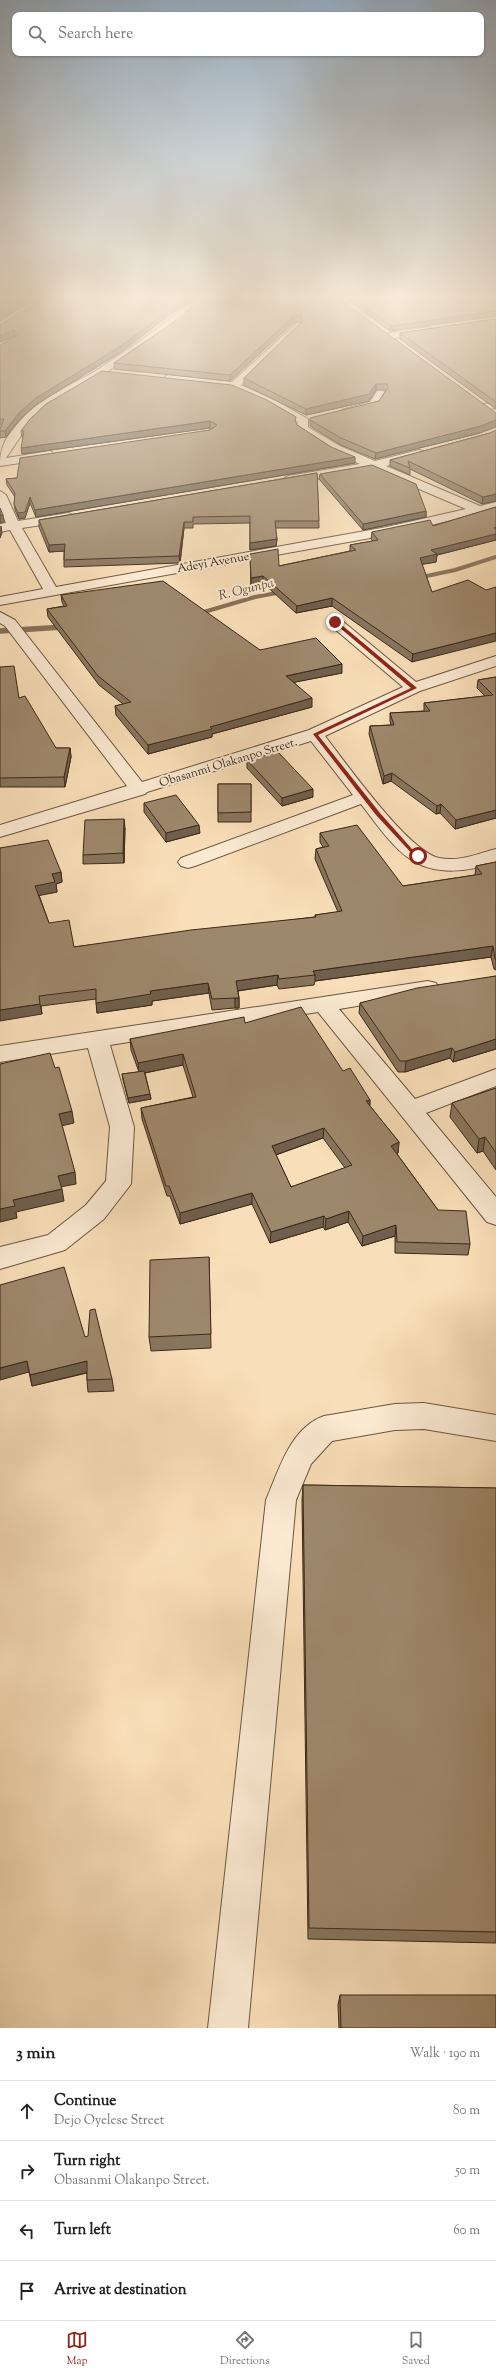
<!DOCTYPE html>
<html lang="en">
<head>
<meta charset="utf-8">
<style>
  :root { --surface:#fff; --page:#f6f6f6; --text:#202124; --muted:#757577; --line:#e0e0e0; --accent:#8f2418 }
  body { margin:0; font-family:"Sorts Mill Goudy",serif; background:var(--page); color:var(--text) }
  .stop { position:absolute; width:12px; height:12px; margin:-9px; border:3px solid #8f2418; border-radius:50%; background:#fff }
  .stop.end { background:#8f2418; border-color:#fff; box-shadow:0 1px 4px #0008 }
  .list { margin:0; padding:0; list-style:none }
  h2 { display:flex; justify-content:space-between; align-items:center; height:52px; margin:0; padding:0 16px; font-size:17px }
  h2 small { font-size:13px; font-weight:400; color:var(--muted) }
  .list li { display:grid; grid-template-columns:26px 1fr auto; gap:12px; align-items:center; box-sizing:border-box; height:60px; padding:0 16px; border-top:1px solid var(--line) }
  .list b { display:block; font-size:15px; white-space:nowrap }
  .list p { margin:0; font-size:13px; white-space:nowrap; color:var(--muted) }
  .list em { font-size:13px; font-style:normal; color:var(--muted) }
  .icon { flex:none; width:22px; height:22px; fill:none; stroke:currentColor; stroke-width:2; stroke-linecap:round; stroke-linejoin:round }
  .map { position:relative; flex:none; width:496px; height:2028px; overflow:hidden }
  .search { position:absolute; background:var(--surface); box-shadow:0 1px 3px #0004; left:12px; right:12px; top:12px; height:44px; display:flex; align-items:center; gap:10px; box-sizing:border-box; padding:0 14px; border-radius:8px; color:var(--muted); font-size:15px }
  .sheet { height:292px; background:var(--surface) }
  nav { display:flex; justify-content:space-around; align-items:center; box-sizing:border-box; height:56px; border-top:1px solid var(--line); background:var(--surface); font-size:11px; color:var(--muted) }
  nav a { display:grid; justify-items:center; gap:2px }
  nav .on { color:var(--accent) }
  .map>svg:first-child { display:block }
</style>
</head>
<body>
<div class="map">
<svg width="496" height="2028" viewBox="0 0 496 2028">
  <rect width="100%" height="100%" fill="#f9dfb9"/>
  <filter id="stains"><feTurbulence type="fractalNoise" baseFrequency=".005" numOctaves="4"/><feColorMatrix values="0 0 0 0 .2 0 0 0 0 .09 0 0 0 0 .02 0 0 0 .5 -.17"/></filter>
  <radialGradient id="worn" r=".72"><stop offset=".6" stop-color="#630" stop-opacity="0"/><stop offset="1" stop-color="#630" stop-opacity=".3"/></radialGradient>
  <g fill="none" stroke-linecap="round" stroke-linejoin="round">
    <path stroke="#877159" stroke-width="4" d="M417,578L455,570L496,557
      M197,614L255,597L282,592"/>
    <path stroke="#877159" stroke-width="5.5" d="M0,631L64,627"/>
    <defs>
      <path id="minor" d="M193,300H203L179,322L104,374L46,409L29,424L6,458L50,451L56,455L54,458L0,466C0,445 7,436 21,420C40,398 72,385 97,370C130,348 163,326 193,300Z
        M298,322L303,325L301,327L241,385L276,401L308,419V427L340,446L375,461L419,450L423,451L425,454L423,457L386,466L480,506L496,502V510L387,535L0,605V597L43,589L10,530L0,532V524L6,523L0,509V491L6,495L18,521L69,513L76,517L69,521L22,528L56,587L387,527L466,509L372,469L288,484L284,483L282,480L288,476L360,464L332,452L298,430L296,428L298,422L268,405L232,389L168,381L163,378L168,375L232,382Z
        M429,327L434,330L432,332L389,339L384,336L389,333Z
        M381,390L386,393L378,406L346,415L340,412L342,410L370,402L377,391Z
        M496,402V408L483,410L477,407L479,405Z
        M0,612L15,620L142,782L309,730L403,687L330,625L328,622L330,619H340L416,682L496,656V666L420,691L325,736C346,763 408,851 439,858C460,862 476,854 496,849V862C470,872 434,876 410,859C392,847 374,821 361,804L195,866L188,868L181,866L178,862L181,858L353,795L311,741L147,792L145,794L0,837V825L127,786L5,626L0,623Z
        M428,981L436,983L439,988L436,993L339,1009L415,1099L496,1069V1086L426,1113L496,1197V1225L487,1222L318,1012L110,1045L134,1127L131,1184L104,1219L65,1250L0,1269V1247L48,1235L86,1205L106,1181L110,1127L88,1048L0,1062V1046Z
        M424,1403L496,1415V1441L424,1429L395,1430L332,1441L311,1464L296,1500L248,2028H208L266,1500C279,1470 290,1428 324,1416L395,1404Z"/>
    </defs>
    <use href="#minor" stroke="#6b5641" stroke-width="2"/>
    <use href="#minor" fill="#fbead2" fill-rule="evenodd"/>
  </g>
  <path fill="#88755d" stroke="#3c2919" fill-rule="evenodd" d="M341,300L480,433L375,459L341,445L310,426V420L379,401L386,390H376L369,401L306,415L244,385V378L301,323V322H294L230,381L114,369V363L180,318Z
    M348,300H483L390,331Z
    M489,300H496V304Z
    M496,319V409L400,339V333Z
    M0,325L121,352L37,404L20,419L6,437L0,438V429L2,425H0V345L16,337L15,336L0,342Z
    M46,404L296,423L297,425L355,463L36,517L30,503L25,518L19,519L15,510L14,504L15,497L7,485L6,479L17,478L210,430L212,429L210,428L22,454L23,437H22L21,431Z
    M490,433L482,504L410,469V475L390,466V460Z
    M317,473L319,528H275L277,539L276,546L250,550V523L193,524V528H184L180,563L64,567V551L49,552L39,527V520Z
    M320,474L426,511V517L363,530L319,479Z
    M496,507V540L437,555L436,562L422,564L412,662L332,606L296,613L263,583L251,586L250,554L279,566L350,551V545L373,541L371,539L372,532L433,526Z
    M61,595L260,650L342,673L294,682L312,707L212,734V737L148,754L116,715L115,706L123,704L99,685L48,617L47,609L64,606L62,602Z
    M0,667L19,698L56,748H70L71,757L65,787H0Z
    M496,677V818L455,829L440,813L436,814L391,781L383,784L369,734L370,726L391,725L390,721V713L424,711V703L485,696L477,688L478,680Z
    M247,760L313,797L282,806L247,768Z
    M218,784H251V822H218Z
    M144,803L200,833L166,842L144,812Z
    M125,828L124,863L83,864V855Z
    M320,833L403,886L475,875L476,866L496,862V970L494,969L491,957L315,981L314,985L279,989L277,985L238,991L239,998V1008H235L212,1010L209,993L152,1001V1005L97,1013L96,999L41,1006L42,1014L0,848L61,872L62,882L56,884L57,892L39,895L49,923L74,947L315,917V915L338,912L315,859L316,849L323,847L320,842Z
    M496,976V1049L453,1062L450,1058L405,1072H398L359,1013L360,1003Z
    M245,1023L343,1071L370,1100V1106L399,1142L398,1153L397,1154L438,1210L470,1244L468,1255L395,1253V1236L362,1246L348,1222L325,1230L323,1227L270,1243L252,1204L180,1224L170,1196H167L142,1119L141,1108L193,1097L183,1065L145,1073L151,1099L129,1103L123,1080L122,1074L139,1072L131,1050L130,1039ZM323,1138L345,1168L291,1187L276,1155Z
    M496,1088V1170L483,1151L477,1153L450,1117L452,1103Z
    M209,1257L211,1348L151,1351L149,1337Z
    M85,1337L112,1379L114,1391L88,1392L87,1380V1373L32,1386L29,1372Z
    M303,1485L496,1488V1943L308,1939L302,1500Z
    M340,1995L496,2028H339L338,2005Z"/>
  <path fill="#6f5f4c" stroke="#3c2919" d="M24,300H33L0,321V315Z
    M183,300H190L121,352L37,404L20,419L6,437L5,431L19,413L36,398Z
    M496,311V316L390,331L391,326Z
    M294,316V322L230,381V375Z
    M14,330L15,336L0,342V336Z
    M376,384V390L369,401L306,415V409Z
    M496,420V427L480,433L375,459L376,453Z
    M210,421V428L22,454L21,448Z
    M355,457V463L36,517L35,510Z
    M496,494V501L482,504L483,497Z
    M30,497V503L25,518L19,519L18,513Z
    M426,511V517L363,530V524Z
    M0,515H3L4,522L0,523Z
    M184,522V528L180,563L179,556Z
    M1,526L2,533L0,538V529Z
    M496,527V540L437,555L436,562L419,565L420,558L431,550Z
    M277,539L276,546L250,550V543Z
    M65,544V551L49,552V545Z
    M263,576V583L251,586V578Z
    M332,598V606L296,613L297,606Z
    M496,633V641L412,662L413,654Z
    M342,664V673L286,684V676Z
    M312,698V707L212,734V737L148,754V745L210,727Z
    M70,748L71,757L65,787L64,777Z
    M392,773L391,781L383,784L384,776Z
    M313,789V797L282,806V798Z
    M441,804L440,813L436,814L437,806Z
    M496,810V818L455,829L456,820Z
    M124,819L125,828L124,863L123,853Z
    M199,825L200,833L166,842V833Z
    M61,872L62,882L56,884L57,892L37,896L35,886L52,874Z
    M493,946L491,957L315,981V975L313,971Z
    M278,975L277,985L236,991V981Z
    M208,983L209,993L152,1001V1005L97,1013L96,1003L150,991Z
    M235,998H239V1008H235Z
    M40,1004L42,1014L0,1021V1010Z
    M496,1039V1049L453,1062L455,1052Z
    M452,1048L450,1058L405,1072L406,1061Z
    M183,1054V1065L139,1074L138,1063Z
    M150,1094L151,1099L129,1103L128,1098Z
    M370,1100L369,1110L366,1101Z
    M72,1111L74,1123L61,1126L59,1114Z
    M324,1128L323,1138L272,1156V1146Z
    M485,1137L483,1151L477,1153L479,1139Z
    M399,1142L398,1153L390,1156L391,1146Z
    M75,1172L76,1184L60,1187L58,1176Z
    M62,1189L64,1201L16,1212L17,1218L0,1222V1209L13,1200Z
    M252,1193V1204L180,1224V1213Z
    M349,1211L348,1222L325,1230L326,1219Z
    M324,1216L323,1227L270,1243L271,1232Z
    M396,1225L395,1236L362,1246L363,1236Z
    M27,1361L29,1372L0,1380V1368Z
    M87,1361L89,1372L32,1386L30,1375Z"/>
  <path fill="#9e886c" stroke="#3c2919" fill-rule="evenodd" d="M0,300H24L0,315Z
    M40,300H183L121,346L36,398L19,413L5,431H0V429L4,419H0V345L19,335L14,330L0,336V325Z
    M199,300H341L496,413V420L481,426L376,453L341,438L310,420V418L379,401L388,388L387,384H376L369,394L306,409L244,378L302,322L301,316H294L230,375L114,363L180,318Z
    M355,300H483L496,307V311L391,326Z
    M496,319V402L400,333Z
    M102,371L232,385L267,400L296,417L295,421L297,425L331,447L355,457L35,510L30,497L25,512L18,513L14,504L15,493L6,479L17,478L20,458L210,430L217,425L210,421L21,448L24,431H21L30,419L46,404Z
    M496,430V494L483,497L408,461L410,468L390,460L490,433Z
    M372,465L416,484L426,511L363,524L320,474Z
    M317,473L319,521H275L277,539L250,543V516L193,517V522H184L179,556L64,560L65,544L49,545L39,520Z
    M496,507V527L494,528L496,529V534L431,550L437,554L420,558L432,592L468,580L486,590L496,587V633L413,654L332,598L297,606L263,576L251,578L250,554L278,549L279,566L356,550L350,545L378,540L372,532L430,520L433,526Z
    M0,508L3,515H0Z
    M163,581L260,650L316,638L342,664L286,676L312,698L210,727L212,729L148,745L115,706L131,702L98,676L47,609L67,606L61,595Z
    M14,666L19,698L25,696L56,748H70L64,777L0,778V667Z
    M496,677V810L456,820L441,804L437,806L392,773L384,776L370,726L394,725L390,713L430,711L424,703L493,695L478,680Z
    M278,752L313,789L282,798L247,760Z
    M218,784H251V812L218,813Z
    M176,795L199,825L166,833L144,803Z
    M124,819L123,853L83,855L85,820Z
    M357,825L403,886L482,874L476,866L496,862V959H495L493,946L313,971L315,975L279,979L278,975L236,981L239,998H235L212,999L208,983L150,991L151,994L96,1003V989L39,996L40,1004L0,1010V848L48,840L61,872L52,874L55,882L35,886L49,923L69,920L74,947L191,930L316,917L315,915L342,911L316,849L329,846L320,833Z
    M496,976V1039L455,1052L452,1048L406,1061H400L360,1003L417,988Z
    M301,1007L343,1071L350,1068L370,1100L366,1101L399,1142L391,1146L438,1210L466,1211L470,1244L397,1242L396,1225L363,1236L349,1211L326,1219L324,1216L271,1232L252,1193L180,1213L169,1186H166L141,1108L196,1097L183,1054L138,1063L130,1039L244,1017L245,1023ZM324,1128L352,1165L291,1187L272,1146Z
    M50,1053L55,1068L59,1067L72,1111L59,1114L75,1172L58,1176L62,1189L13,1200L15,1206L0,1209V1064Z
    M144,1071L150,1094L128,1098L122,1074Z
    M496,1088V1153L485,1137L479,1139L452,1103Z
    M209,1257L211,1334L149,1337L150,1260Z
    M64,1267L85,1337L88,1336L90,1310L95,1309L112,1379L87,1380V1361L30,1375L27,1361L0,1368V1285Z
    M303,1485L496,1488V1932L309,1928Z
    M340,1995H496V2028H341Z"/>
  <linearGradient id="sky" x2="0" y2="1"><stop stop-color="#95acc0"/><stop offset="0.51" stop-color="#fcf1e0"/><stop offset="1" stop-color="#fcf1e0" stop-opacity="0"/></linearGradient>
  <rect width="496" height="584" fill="url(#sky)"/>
  <path fill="#8f2418" d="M337,621L417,688L318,735L380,813L420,858H416L376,815L313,734L411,688L333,622Z"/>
  <g text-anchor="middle" stroke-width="4" stroke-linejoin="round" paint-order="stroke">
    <g font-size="12" fill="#3c2919" stroke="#fbead2">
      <text transform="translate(213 562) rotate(-10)" y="4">Adeyi Avenue</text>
      <text transform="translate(228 762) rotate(-17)" y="4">Obasanmi Olakanpo Street.</text>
    </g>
    <g font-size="13" font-style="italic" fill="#624d39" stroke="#fbead2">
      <text transform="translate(246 588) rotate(-14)" y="5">R. Ogunpa</text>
    </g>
  </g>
  <rect width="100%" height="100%" filter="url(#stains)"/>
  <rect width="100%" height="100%" fill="url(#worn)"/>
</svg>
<div class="stop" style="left:418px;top:856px"></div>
<div class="stop end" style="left:335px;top:622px"></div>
<div class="search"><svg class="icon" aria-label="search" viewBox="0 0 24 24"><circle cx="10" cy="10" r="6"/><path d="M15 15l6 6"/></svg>Search here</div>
</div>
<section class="sheet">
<h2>3 min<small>Walk · 190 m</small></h2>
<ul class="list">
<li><svg class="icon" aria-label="ahead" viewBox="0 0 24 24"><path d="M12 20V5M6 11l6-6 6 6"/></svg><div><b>Continue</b><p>Dejo Oyelese Street</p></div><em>80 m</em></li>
<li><svg class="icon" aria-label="right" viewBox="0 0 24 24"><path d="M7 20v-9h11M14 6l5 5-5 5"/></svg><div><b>Turn right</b><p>Obasanmi Olakanpo Street.</p></div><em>50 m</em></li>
<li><svg class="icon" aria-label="left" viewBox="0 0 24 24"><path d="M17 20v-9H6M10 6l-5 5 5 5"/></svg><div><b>Turn left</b></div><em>60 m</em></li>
<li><svg class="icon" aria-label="arrive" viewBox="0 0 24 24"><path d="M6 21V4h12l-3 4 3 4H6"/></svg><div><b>Arrive at destination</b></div></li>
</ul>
</section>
<nav>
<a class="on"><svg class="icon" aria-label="map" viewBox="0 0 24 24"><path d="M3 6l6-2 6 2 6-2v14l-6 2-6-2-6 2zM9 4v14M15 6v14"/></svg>Map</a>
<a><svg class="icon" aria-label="directions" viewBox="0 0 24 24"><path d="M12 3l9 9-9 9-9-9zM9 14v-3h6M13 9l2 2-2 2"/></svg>Directions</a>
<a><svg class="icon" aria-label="saved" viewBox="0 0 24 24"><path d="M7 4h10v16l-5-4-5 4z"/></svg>Saved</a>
</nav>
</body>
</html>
